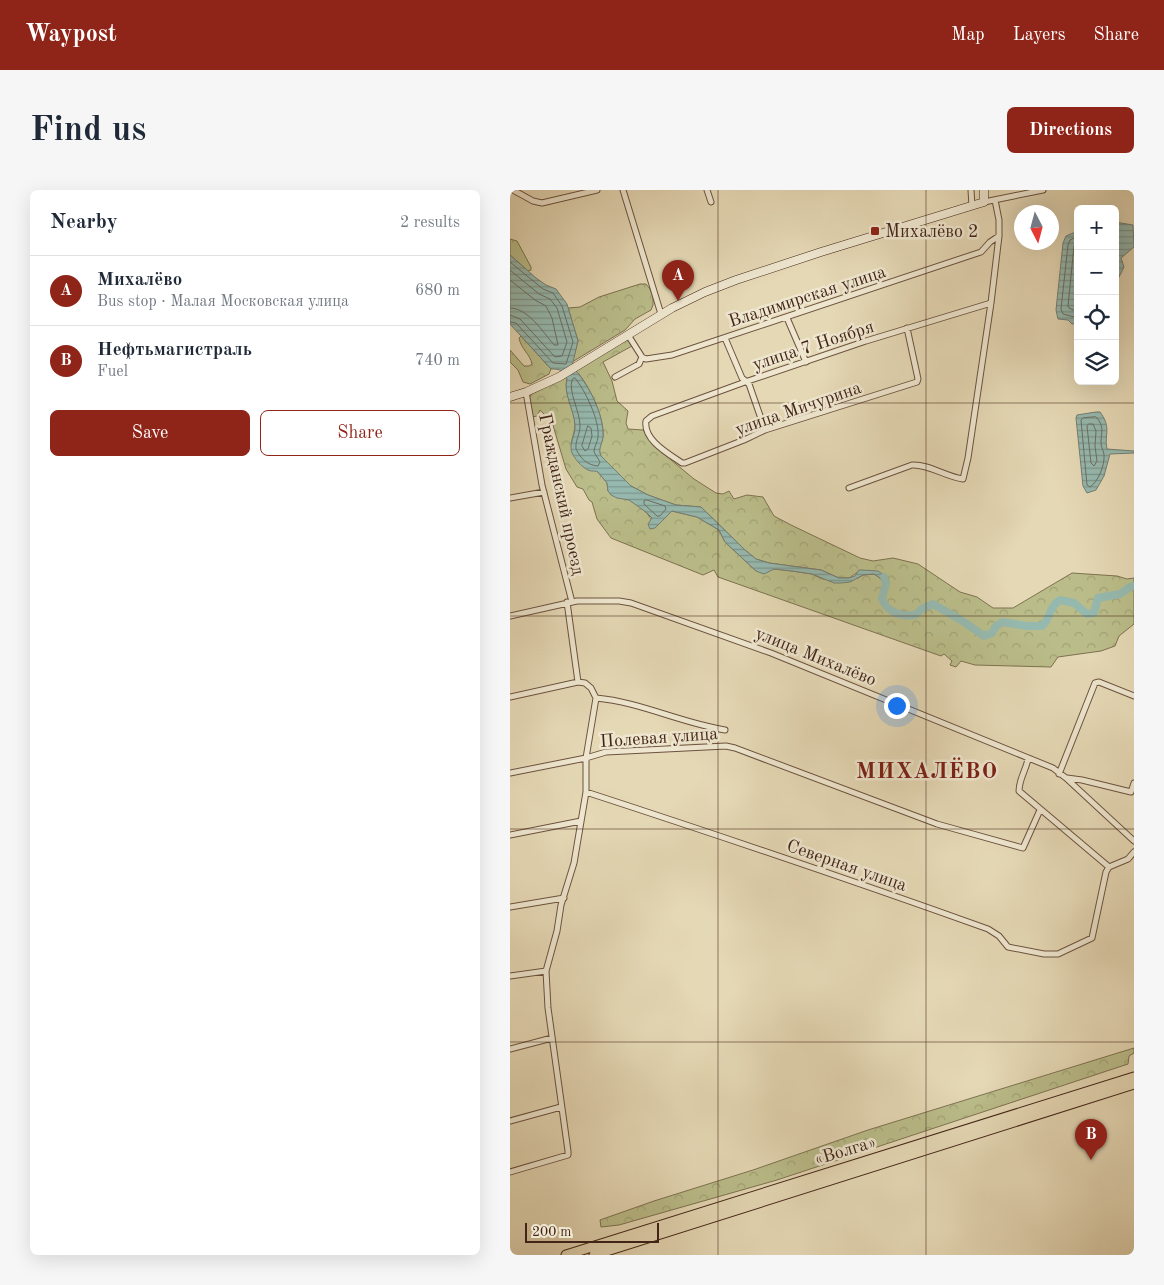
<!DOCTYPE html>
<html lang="en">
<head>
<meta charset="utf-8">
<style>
  :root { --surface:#fff; --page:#f6f6f7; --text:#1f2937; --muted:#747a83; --line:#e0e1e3; --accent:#8f2418 }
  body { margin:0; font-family:"Old Standard TT",serif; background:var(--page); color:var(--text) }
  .controls { position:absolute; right:15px; top:15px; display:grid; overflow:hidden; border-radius:8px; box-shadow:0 5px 20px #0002 }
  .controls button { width:45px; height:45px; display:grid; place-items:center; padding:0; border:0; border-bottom:1px solid var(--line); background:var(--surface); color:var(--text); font:25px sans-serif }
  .compass { position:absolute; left:504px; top:15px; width:45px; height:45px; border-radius:50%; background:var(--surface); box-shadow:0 5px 20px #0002; rotate:174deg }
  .scale { position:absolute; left:15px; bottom:12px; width:134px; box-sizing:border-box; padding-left:5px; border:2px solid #432518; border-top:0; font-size:14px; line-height:18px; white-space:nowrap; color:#432518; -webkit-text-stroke:4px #eee6cf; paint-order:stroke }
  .you { position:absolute; left:386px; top:515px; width:18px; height:18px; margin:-12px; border:4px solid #fff; border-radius:50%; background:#1a73e8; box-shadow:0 0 0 8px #1a73e833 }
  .badge { display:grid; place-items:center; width:32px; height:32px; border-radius:50%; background:var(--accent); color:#fff; font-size:16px; font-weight:700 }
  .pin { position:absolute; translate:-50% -41px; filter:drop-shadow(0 1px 2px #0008) }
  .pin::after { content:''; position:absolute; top:26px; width:18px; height:15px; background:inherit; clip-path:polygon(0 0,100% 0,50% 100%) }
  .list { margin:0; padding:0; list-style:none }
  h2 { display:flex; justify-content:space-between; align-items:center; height:65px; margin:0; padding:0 20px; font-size:21px }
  h2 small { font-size:16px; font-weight:400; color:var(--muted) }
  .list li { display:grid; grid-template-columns:32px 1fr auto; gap:15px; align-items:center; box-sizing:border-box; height:70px; padding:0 20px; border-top:1px solid var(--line) }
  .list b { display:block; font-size:19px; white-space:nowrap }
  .list p { margin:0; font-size:16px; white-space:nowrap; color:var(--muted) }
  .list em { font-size:16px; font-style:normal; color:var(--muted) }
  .actions { display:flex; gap:10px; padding:15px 20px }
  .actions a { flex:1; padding:11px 0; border:1px solid var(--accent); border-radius:8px; text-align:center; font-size:18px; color:var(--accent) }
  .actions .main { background:var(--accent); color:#fff }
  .icon { flex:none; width:28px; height:28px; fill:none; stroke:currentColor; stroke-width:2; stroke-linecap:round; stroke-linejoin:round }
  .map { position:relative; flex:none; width:624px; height:1065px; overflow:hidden; border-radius:8px }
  header { display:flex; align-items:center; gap:30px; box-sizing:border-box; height:70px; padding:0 25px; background:var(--accent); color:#fff }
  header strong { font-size:24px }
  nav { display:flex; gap:28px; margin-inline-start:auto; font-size:18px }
  .intro { display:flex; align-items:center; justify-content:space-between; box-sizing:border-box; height:120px; padding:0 30px }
  h1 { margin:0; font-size:35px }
  .button { padding:12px 22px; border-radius:8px; background:var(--accent); color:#fff; font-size:18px; font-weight:700 }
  main { display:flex; gap:30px; padding:0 30px }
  aside { flex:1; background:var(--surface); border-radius:8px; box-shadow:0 5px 20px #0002 }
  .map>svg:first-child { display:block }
</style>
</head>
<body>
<header>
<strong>Waypost</strong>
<nav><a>Map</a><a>Layers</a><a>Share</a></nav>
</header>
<div class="intro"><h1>Find us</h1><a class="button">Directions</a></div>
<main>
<aside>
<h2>Nearby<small>2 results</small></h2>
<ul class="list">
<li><span class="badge">A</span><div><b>Михалёво</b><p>Bus stop · Малая Московская улица</p></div><em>680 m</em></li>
<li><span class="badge">B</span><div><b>Нефтьмагистраль</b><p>Fuel</p></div><em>740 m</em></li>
</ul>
<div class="actions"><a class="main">Save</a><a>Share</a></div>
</aside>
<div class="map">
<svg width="624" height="1065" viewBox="0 0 624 1065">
  <defs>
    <pattern id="forest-crowns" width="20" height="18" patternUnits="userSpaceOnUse" patternTransform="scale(1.25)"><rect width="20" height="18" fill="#babd8a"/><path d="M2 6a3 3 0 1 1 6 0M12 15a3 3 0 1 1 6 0" fill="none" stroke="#a1a276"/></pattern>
    <pattern id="water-rules" width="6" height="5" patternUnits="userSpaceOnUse" patternTransform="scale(1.25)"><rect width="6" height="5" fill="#96b9af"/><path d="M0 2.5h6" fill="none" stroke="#7c968d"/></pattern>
  </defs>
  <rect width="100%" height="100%" fill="#e5d8b5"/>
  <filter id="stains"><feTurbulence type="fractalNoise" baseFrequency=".004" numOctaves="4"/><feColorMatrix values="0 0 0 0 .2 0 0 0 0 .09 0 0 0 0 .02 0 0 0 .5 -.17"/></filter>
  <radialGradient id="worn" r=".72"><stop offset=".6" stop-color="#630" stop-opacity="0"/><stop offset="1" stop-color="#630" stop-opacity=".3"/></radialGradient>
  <path fill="url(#forest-crowns)" stroke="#7e7151" d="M0,49L7,51L21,77V80L18,81L0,65Z
    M130,94H136L140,99L143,106V115L141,120L125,129L115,140L62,172L68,151L58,118L70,117L89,107Z
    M11,146L41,179L39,184L20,194L13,192L8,180L0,172V160L14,176H19L22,174C20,164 11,159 9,148Z
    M118,148L122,156L93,172L102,191L107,211L118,221L116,233L118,239L133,240L148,259L184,289L206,303L213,304L219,301L224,309L237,305L253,307L264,326L281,335L350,368L363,371L383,368L408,374L450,402L467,407L483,418H503L562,383L607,386L617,389L624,388V434L609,446L605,456L591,461L548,467L541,477L465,475L451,471L446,477L440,475L442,471L434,464L431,466L208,387L204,380L193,385L101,348L87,329L82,312L79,310L73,299L67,297L56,279L42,232L30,220L27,226L22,227L19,208L22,204L56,187L57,189C53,203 65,220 65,235C65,241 62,248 61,254L88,282L97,293L98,301C108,309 104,306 115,308C129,312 141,325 145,338L162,321L187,327L209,340L215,352L246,381L264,379L282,381L302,384L313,389L348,388L353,385L364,384L370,388L375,395L376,385L348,382L339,388H329L311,380L259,373L246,369L235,360L191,317L166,315L138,305L121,296L91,266C87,258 92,255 93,247C95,229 79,194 66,181Z
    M624,858V863L619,866L618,874L267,990L109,1035L91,1037L90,1030L144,1011L243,980L358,940Z"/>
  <path fill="url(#water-rules)" stroke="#757e73" d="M605,32L623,35L624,57L611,68L614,77L605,95Z
    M568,41V133L562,134L558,130L548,129L546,120L553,53L556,46Z
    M0,65L26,88L36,95L46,99L57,114L68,151L62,176C77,193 92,219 93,243C94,252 87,258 91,266L121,296L138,305L166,315L191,317L235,360L246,369L259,373L311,380L329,388H339L345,386L349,380H351L368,381L378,388L379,392L377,395L374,394L370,388L364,384L353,385L340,392L331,393H324L302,384L282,381L264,379L254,384L246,381L215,352L209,340L187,327L162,321L145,338L140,339L138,334L142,328L136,322L119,310L107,308L101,305L98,301L97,293L88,282C86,281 84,281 81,281C73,279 67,271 63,265C57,255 66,246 65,235C64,220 53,203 57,189C52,180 51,179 41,179L0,134Z
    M586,222H590C602,238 594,244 597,259L624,261V263L600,264L594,286L586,300L577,303L573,296L566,228L567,225Z"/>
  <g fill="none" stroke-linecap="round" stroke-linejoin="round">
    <path stroke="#6c6f64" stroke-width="1" d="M568,46L560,50L558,55L551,119L553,124L568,128
      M568,53L564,56L558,116L559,118L568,122
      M0,72L33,99L43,103L52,116L63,152L56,174L43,173L6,133L0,132
      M0,80L29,104L40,109L47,118L57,152L52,166L45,167L10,129L0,125
      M0,90L25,110L36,116L42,128L48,155H44C33,142 18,118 0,118
      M65,188C75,200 90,231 88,247C88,252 84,256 84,262L90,272L88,276C77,275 71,269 66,259C65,251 70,244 70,236C70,221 58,202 62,190Z
      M586,227C595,236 591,242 591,253C591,258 594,261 594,265C595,275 588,292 580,297L577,295L571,230L573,228Z
      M579,234H583L586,241L585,256L587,271L584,276L581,273L577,236Z
      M78,236L81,238L82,246L78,259L75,261L72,256Z
      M137,310L155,316L156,319L150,326H147L134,314V311Z"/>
    <path stroke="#96b9af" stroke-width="8" d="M374,387L376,394L372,408C376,422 391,427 405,425L413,418L423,414L451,430L474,446L482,443L486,436L493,432L516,436H532C541,428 539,416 550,410L564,413L577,424L584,423L588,408L610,404L620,397L624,396"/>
    <defs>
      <path id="minor" d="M3,0L23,11L32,13L87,0
        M113,0L151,124
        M197,0L201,12
        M461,0L462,16
        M474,12L533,0
        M277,128L296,172
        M397,138L408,189L407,192L255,240L234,250L175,273H172C159,264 133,250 136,231L142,226L235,192L356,151L481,113
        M118,145L132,167L136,169L162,165L471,62L480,52L489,46
        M215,148L232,188L239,194L255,240
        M105,187L129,174L132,167
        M16,202L32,295L62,412
        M339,298L402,275C419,274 436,287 453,289L458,268L481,113L489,46V30L485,10
        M0,308L34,302
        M0,426L67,411H109L121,413L261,463L543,578L556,588L624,651
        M0,507L68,492
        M86,508C130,512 171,533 215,540
        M518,569C516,580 509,589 509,601L599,677
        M0,583L76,568L96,562L216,556L225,558L427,634L513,658L530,620
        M549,584L585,493L589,492L624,506
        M557,588L572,590L621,602L624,593
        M76,602C211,646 344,691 478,739L489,746L498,757L534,764H548L582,748L596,682L599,677L618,669L624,662
        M0,645L71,631
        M0,717L54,708
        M0,786L36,781
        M0,859L42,848
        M0,931L51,917
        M0,982L58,965V961L38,818L36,781L47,741L51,715L64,673L76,602V568L86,508L81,498L75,493L68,492L57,412"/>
      <path id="secondary" d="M0,207L16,202L49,187L162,118L195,102L226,90L311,62L474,12V0"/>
      <path id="trunk" d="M56,1065L624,887
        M84,1065L624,894"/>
    </defs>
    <use href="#minor" stroke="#6c523f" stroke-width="7"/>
    <use href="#secondary" stroke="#432518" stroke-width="9"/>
    <use href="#trunk" stroke="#432518" stroke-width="11"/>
    <use href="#minor" stroke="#eee6cf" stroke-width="5"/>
    <use href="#secondary" stroke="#eee6cf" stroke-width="8"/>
    <use href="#trunk" stroke="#e5d8b5" stroke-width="9"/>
  </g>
  <path fill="none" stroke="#432518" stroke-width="1" stroke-opacity="0.55" d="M208,0V1065M416,0V1065M0,213H624M0,426H624M0,639H624M0,852H624"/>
  <rect fill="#8f2418" stroke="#eee6cf" stroke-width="2" x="360" y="36" width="10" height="10" rx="2.5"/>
  <g text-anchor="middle" stroke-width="5" stroke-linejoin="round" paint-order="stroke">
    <g font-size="18" fill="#432518" stroke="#eee6cf" text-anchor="start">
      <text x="375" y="47">Михалёво 2</text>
    </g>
    <g font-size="18" fill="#432518" stroke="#eee6cf">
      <text transform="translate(297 106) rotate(-18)" y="6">Владимирская улица</text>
      <text transform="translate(303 155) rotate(-18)" y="6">улица 7 Ноября</text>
      <text transform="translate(288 218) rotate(-19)" y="6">улица Мичурина</text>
      <text transform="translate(52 304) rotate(78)" y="6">Гражданский проезд</text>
      <text transform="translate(306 466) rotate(22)" y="6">улица Михалёво</text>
      <text transform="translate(149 547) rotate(-4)" y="6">Полевая улица</text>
      <text transform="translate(337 675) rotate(19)" y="6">Северная улица</text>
      <text transform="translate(335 960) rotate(-17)" y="6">«Волга»</text>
    </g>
    <g font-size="22" font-weight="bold" letter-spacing="1" fill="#7a1f14" stroke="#eee6cf">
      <text x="417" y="588">МИХАЛЁВО</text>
    </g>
  </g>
  <rect width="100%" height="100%" filter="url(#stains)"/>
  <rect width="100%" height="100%" fill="url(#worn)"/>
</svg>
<div class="controls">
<button>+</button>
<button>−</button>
<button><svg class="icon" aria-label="locate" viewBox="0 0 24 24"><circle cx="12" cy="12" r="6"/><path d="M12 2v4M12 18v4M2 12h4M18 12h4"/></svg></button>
<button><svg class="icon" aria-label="layers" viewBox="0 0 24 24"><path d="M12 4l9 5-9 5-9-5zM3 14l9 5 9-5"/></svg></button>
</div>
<svg class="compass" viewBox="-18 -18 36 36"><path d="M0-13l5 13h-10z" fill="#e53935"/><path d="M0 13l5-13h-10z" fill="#747a83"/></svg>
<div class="scale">200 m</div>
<div class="you"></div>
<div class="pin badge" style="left:168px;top:111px">A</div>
<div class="pin badge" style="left:581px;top:970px">B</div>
</div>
</main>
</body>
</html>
